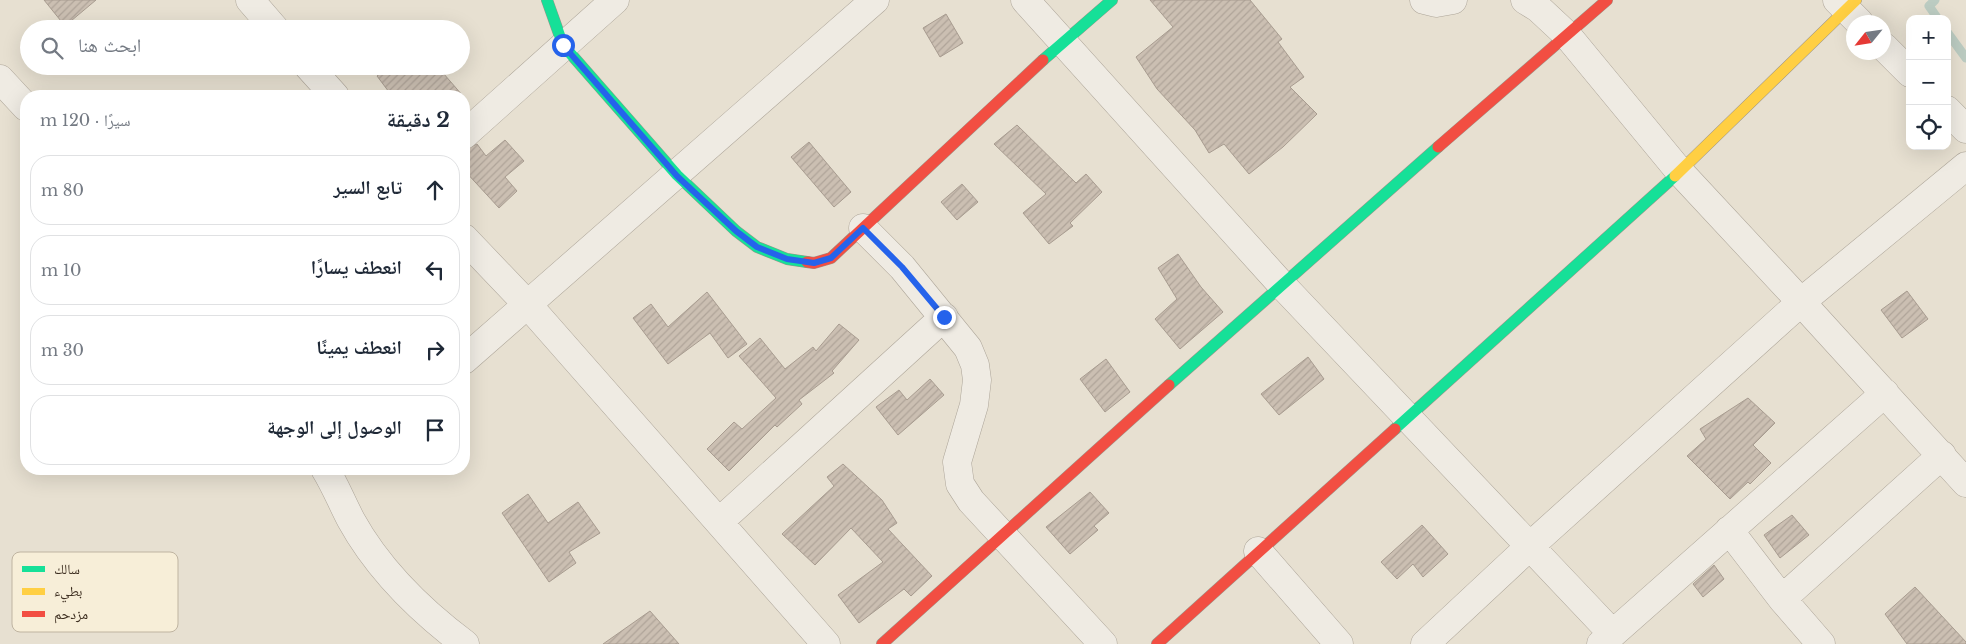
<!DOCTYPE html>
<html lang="ar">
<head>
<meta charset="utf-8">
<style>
  :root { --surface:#fff; --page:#f6f6f7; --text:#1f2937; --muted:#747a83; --line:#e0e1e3 }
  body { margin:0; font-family:"Libre Baskerville","Noto Naskh Arabic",serif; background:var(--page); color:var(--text); direction:rtl }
  .controls { position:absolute; right:15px; top:15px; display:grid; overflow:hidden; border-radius:10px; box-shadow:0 5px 20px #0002 }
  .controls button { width:45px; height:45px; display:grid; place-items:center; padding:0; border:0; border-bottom:1px solid var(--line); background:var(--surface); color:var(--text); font:25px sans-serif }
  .compass { position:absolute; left:1846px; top:15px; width:45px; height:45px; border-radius:50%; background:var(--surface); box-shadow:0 5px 20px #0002; rotate:240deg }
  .stop { position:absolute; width:15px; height:15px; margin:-11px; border:4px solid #2563eb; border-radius:50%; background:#fff }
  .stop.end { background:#2563eb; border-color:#fff; box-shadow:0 1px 5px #0008 }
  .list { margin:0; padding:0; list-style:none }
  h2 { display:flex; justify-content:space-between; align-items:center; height:65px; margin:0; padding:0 20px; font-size:21px }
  h2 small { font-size:16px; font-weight:400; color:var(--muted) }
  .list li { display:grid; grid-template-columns:32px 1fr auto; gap:15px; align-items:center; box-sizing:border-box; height:70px; margin:0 10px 10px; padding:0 10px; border:1px solid var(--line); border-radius:20px }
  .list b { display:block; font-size:19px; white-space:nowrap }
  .list em { font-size:16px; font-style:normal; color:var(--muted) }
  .icon { flex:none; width:28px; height:28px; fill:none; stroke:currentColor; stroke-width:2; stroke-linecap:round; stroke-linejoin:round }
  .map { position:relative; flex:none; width:1966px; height:644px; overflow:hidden; direction:ltr }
  .search { position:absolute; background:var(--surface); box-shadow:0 5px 20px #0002; left:20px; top:20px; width:450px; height:55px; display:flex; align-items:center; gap:12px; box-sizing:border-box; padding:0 18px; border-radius:28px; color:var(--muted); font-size:19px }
  .panel { position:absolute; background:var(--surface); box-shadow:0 5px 20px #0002; left:20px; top:90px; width:450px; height:385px; border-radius:20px; direction:rtl }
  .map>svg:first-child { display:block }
</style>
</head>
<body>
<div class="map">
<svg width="1966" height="644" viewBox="0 0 1966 644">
  <defs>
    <pattern id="building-hatch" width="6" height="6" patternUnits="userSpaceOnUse" patternTransform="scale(1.25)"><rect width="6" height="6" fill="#cbbfb2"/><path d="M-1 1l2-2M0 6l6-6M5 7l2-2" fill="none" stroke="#afa499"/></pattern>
  </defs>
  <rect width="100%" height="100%" fill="#e7e0d1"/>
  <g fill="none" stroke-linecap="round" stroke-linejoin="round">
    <path stroke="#bcccc2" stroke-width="9" d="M1935,0L1929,6L1938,19
      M1947,32L1966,58"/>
  </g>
  <path fill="url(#building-hatch)" stroke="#a89c90" d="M44,0H96L65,26Z
    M1150,0H1250L1282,39L1278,42L1304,77L1290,87L1317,114L1283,147L1249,174L1224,144L1209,153L1195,130L1157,89L1136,57L1173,27Z
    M946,14L963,43L940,57L923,28Z
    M389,66H437L463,96H392L377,76Z
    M1017,125L1076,183L1086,174L1102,192L1070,223L1073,226L1049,244L1023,213L1046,194L994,144Z
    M505,140L524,161L505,177L517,191L499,208L464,170V150L477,144L486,156Z
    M809,142L851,192L834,207L791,157Z
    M962,184L978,202L957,220L941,202Z
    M1178,254L1201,287L1223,312L1180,349L1155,319L1177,299L1158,268Z
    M1907,291L1928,319L1902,338L1881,310Z
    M707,292L747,344L728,358L710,333L668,364L633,318L651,304L668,327Z
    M839,324L859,340L832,371L834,373L799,400L802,404L777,427L775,425L729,471L707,449L734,422L742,429L776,398L739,356L760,338L785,369L813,347L816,351Z
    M1308,357L1324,379L1279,415L1261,394Z
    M1106,359L1130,392L1105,412L1080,379Z
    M930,379L944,395L898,435L876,407L899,390L907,400Z
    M1748,398L1775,423L1753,445L1771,463L1750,484L1748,482L1730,499L1687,456L1706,439L1700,429Z
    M843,464L882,500L897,523L888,529L932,576L911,596L904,589L859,623L838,595L883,562L851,528L815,565L782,534L834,486L827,477Z
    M1090,492L1109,513L1094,526L1098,530L1070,554L1046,527Z
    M528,494L548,523L578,502L600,533L569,552L576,563L549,582L502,513Z
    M1792,515L1809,535L1780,558L1764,535Z
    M1422,525L1448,554L1423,577L1413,564L1397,579L1381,562Z
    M1714,565L1724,579L1703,597L1693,584Z
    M1915,587L1966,642V644H1907L1885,614Z
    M650,611L679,644H603Z"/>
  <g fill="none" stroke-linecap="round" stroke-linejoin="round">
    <defs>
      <path id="street" d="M250,0L275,29
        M1025,0L1281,284L1612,633
        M1424,0L1436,3L1453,0
        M1525,0L1538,8L1567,35L1680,172L1801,302L1966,483
        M1837,0L1859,22
        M1884,47L1910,73
        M308,66L335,96
        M0,79L26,107
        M1947,110L1966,129
        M464,135L615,0
        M863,228L902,267L968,348L975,365L977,380L974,405L957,462L960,484L971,501L1103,644
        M464,238L528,305L826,644
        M464,360L875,0
        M325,469C335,485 342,503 351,520C378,569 421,611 465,644
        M719,522L944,317
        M1729,530L1782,599L1821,644
        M1258,551L1339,644
        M1782,599L1942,455
        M1425,644L1529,547L1801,302L1966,166
        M1601,644L1885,393"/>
      <path id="fast" d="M547,0L563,45L677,175L736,231L757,247L787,259L807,262
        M1043,60L1112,0
        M1169,385L1438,147
        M1395,429L1675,176"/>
      <path id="slow" d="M1675,176L1856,0"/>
      <path id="jam" d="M1438,147L1607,0
        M807,262L814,263L831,258L1043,60
        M882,644L1169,385
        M1157,644L1395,429"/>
    </defs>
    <use href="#street" stroke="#ada599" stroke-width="29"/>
    <use href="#fast" stroke="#9c958a" stroke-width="12"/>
    <use href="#slow" stroke="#9c958a" stroke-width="12"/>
    <use href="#jam" stroke="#9c958a" stroke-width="12"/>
    <use href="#street" stroke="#efebe3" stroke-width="28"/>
    <use href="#fast" stroke="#16e098" stroke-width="11"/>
    <use href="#slow" stroke="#ffcf43" stroke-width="11"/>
    <use href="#jam" stroke="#f24e42" stroke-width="11"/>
  </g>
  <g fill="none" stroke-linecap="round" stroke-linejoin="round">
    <path stroke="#2563eb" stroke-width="6" d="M563,45L677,176L736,231L757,247L787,259L814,263L831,258L863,228L902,267L944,317"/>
  </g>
  <rect x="12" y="552" width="166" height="80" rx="8" fill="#f7eed8" stroke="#bfb4a1" stroke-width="1"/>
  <rect x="22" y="566" width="23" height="6" fill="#16e098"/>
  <rect x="22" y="588" width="23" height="7" fill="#ffcf43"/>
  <rect x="22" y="611" width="23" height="6" fill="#f24e42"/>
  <g font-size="14" fill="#3d2e20">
    <text x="54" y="574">سالك</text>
    <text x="54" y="596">بطيء</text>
    <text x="54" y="619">مزدحم</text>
  </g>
</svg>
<div class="controls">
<button>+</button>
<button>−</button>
<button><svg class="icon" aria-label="locate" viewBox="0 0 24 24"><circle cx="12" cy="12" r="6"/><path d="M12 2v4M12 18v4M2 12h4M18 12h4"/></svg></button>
</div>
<svg class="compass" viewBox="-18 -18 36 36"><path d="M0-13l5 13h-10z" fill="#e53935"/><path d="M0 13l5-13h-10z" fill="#747a83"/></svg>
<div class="stop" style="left:563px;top:45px"></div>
<div class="stop end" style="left:944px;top:317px"></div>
<div class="search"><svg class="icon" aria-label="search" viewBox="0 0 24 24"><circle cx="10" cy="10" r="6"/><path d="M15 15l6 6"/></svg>ابحث هنا</div>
<section class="panel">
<h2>2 دقيقة<small>سيرًا · 120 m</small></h2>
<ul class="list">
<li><svg class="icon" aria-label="ahead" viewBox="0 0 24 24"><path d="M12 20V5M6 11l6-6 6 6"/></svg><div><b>تابع السير</b></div><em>80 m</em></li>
<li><svg class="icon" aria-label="left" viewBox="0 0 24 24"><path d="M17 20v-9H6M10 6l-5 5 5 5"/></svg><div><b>انعطف يسارًا</b></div><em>10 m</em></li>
<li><svg class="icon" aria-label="right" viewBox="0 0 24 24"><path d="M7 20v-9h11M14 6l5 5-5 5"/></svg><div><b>انعطف يمينًا</b></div><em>30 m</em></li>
<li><svg class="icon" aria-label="arrive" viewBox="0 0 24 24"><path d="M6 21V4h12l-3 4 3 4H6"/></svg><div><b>الوصول إلى الوجهة</b></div></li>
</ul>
</section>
</div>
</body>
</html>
